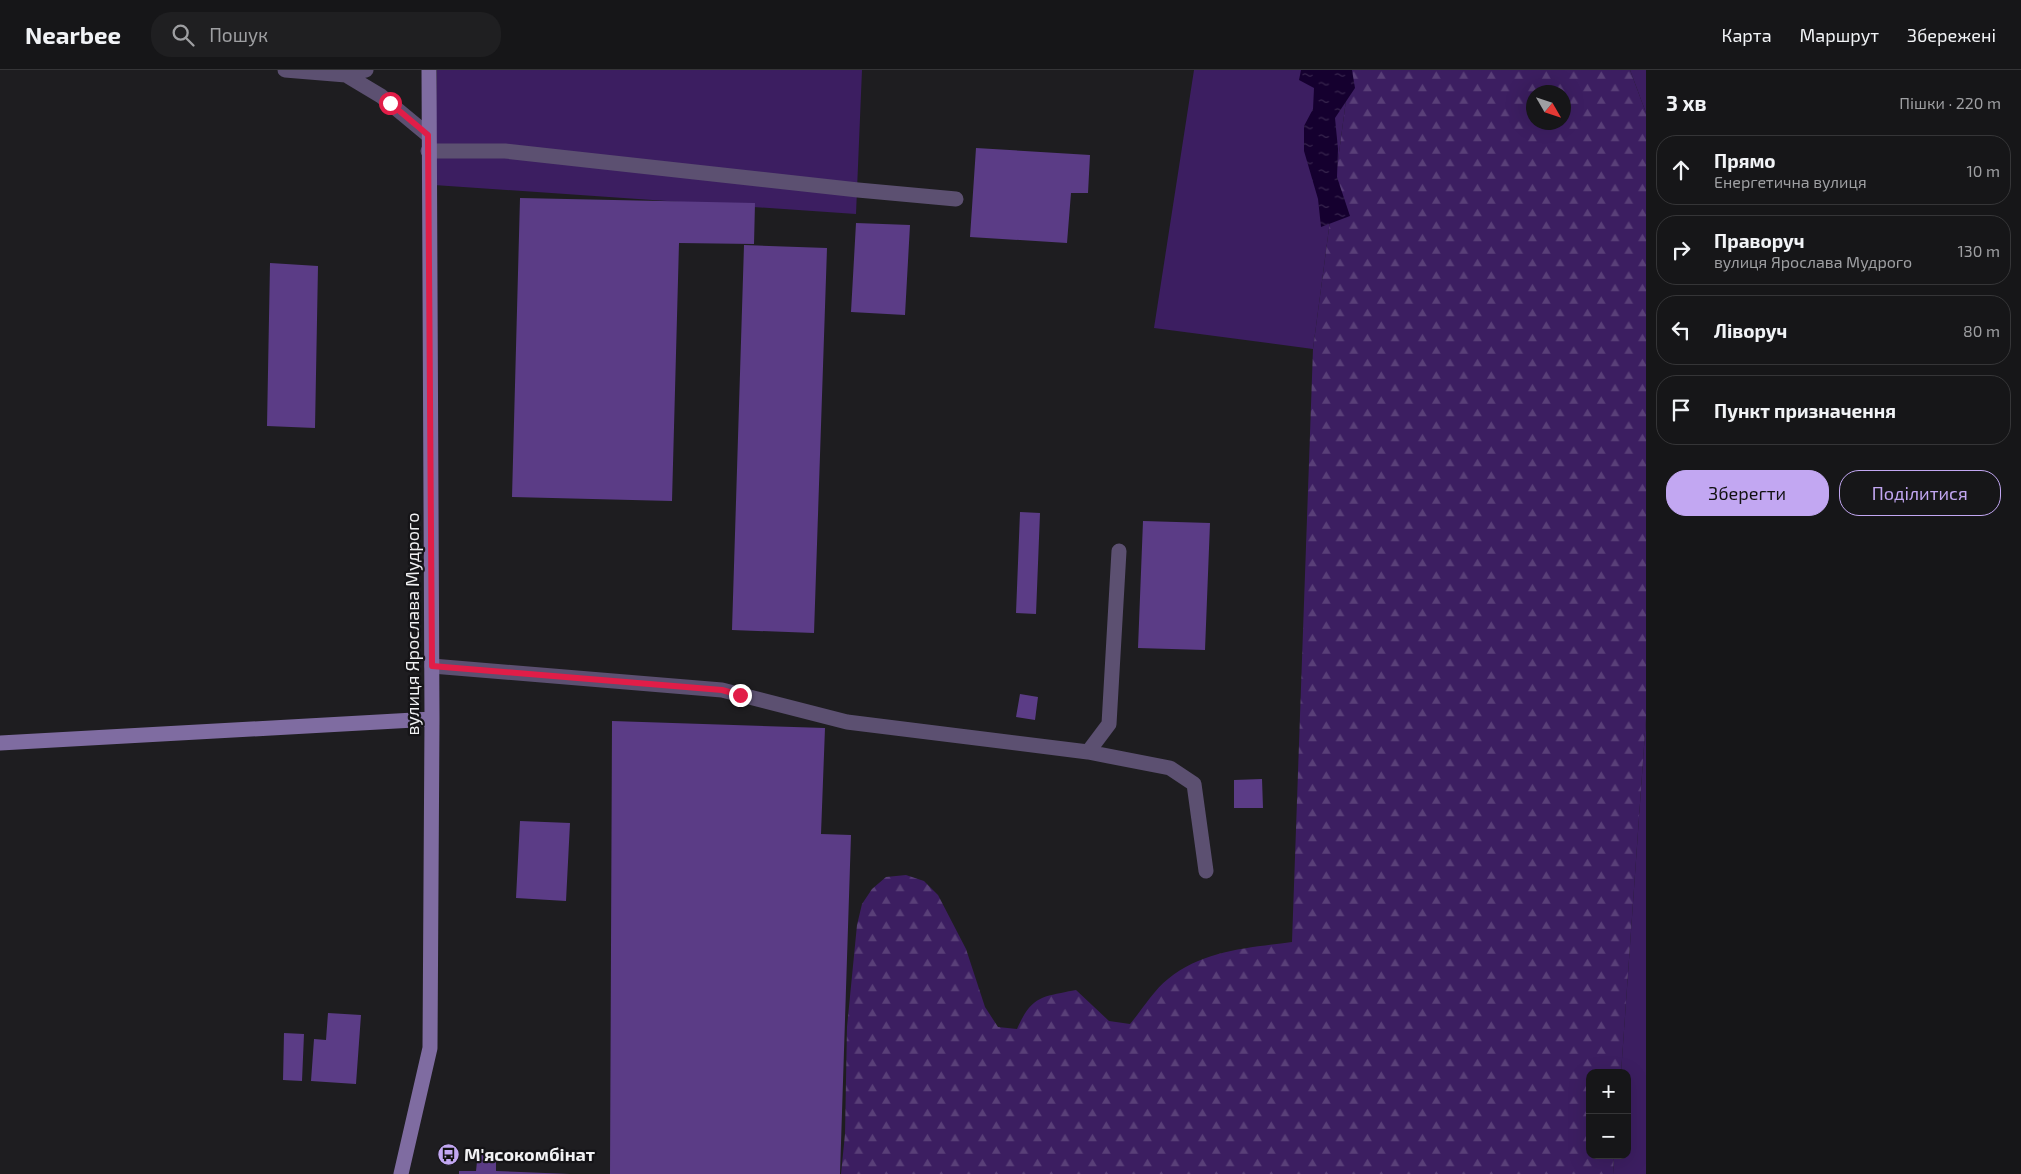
<!DOCTYPE html>
<html lang="uk">
<head>
<meta charset="utf-8">
<style>
  :root { --surface:#161618; --page:#1f1f21; --text:#f1f3f6; --muted:#9e9fa2; --line:#353537; --accent:#c2a7f2 }
  body { margin:0; font-family:"Exo 2",sans-serif; background:var(--page); color:var(--text) }
  .controls { position:absolute; right:15px; bottom:15px; display:grid; overflow:hidden; border-radius:10px; box-shadow:0 5px 20px #0002 }
  .controls button { width:45px; height:45px; display:grid; place-items:center; padding:0; border:0; border-bottom:1px solid var(--line); background:var(--surface); color:var(--text); font:25px sans-serif }
  .compass { position:absolute; left:1526px; top:15px; width:45px; height:45px; border-radius:50%; background:var(--surface); box-shadow:0 5px 20px #0002; rotate:129deg }
  .stop { position:absolute; width:15px; height:15px; margin:-11px; border:4px solid #e11d48; border-radius:50%; background:#fff }
  .stop.end { background:#e11d48; border-color:#fff; box-shadow:0 1px 5px #0008 }
  .list { margin:0; padding:0; list-style:none }
  h2 { display:flex; justify-content:space-between; align-items:center; height:65px; margin:0; padding:0 20px; font-size:21px }
  h2 small { font-size:16px; font-weight:400; color:var(--muted) }
  .list li { display:grid; grid-template-columns:32px 1fr auto; gap:15px; align-items:center; box-sizing:border-box; height:70px; margin:0 10px 10px; padding:0 10px; border:1px solid var(--line); border-radius:20px }
  .list b { display:block; font-size:19px; white-space:nowrap }
  .list p { margin:0; font-size:16px; white-space:nowrap; color:var(--muted) }
  .list em { font-size:16px; font-style:normal; color:var(--muted) }
  .actions { display:flex; gap:10px; padding:15px 20px }
  .actions a { flex:1; padding:11px 0; border:1px solid var(--accent); border-radius:20px; text-align:center; font-size:18px; color:var(--accent) }
  .actions .main { background:var(--accent); color:#111 }
  .icon { flex:none; width:28px; height:28px; fill:none; stroke:currentColor; stroke-width:2; stroke-linecap:round; stroke-linejoin:round }
  .map { position:relative; flex:none; width:1646px; height:1104px; overflow:hidden }
  header { display:flex; align-items:center; gap:30px; box-sizing:border-box; height:70px; padding:0 25px; background:var(--surface); border-bottom:1px solid var(--line) }
  header strong { font-size:24px }
  nav { display:flex; gap:28px; margin-inline-start:auto; font-size:18px }
  .search { width:350px; height:45px; background:var(--page); display:flex; align-items:center; gap:12px; box-sizing:border-box; padding:0 18px; border-radius:20px; color:var(--muted); font-size:19px }
  main { display:flex }
  aside { flex:1; background:var(--surface) }
  .map>svg:first-child { display:block }
</style>
</head>
<body>
<header>
<strong>Nearbee</strong>
<div class="search"><svg class="icon" aria-label="search" viewBox="0 0 24 24"><circle cx="10" cy="10" r="6"/><path d="M15 15l6 6"/></svg>Пошук</div>
<nav><a>Карта</a><a>Маршрут</a><a>Збережені</a></nav>
</header>
<main>
<div class="map">
<svg width="1646" height="1104" viewBox="0 0 1646 1104">
  <defs>
    <pattern id="forest-firs" width="22" height="20" patternUnits="userSpaceOnUse" patternTransform="scale(1.25)"><rect width="22" height="20" fill="#3c1e61"/><path d="M5 1l3.5 6h-7zM16 11l3.5 6h-7z" fill="#593f78"/></pattern>
    <pattern id="water-ripples" width="26" height="14" patternUnits="userSpaceOnUse" patternTransform="scale(1.25)"><rect width="26" height="14" fill="#15002f"/><path d="M2 4q2-2 4 0t4 0M15 11q2-2 4 0t4 0" fill="none" stroke="#38264e"/></pattern>
  </defs>
  <rect width="100%" height="100%" fill="#1e1d20"/>
  <path fill="#3c1e61" d="M437,0H862L856,144L434,115Z
    M1194,0H1350L1313,279L1154,258Z
    M1630,0H1646V43Z
    M1646,648V1104H1613L1614,1085H1627V1003H1621Z"/>
  <path fill="url(#forest-firs)" fill-rule="evenodd" d="M1350,0H1630L1646,43V648L1621,1003H1590V1085H1614L1613,1104H841L845,1064L847,957L857,855L862,834L872,819L886,807L906,805L924,811L938,825L966,879L985,937L998,957L1017,959C1032,925 1042,927 1076,920L1109,951L1130,954C1142,940 1153,921 1168,909C1204,880 1248,878 1292,872L1313,279ZM1534,22H1564V52H1534Z"/>
  <path fill="url(#water-ripples)" d="M1301,0H1352L1355,18L1335,48L1338,79L1337,107L1350,146L1321,157L1318,129L1304,81V56L1313,39L1314,18L1299,10Z"/>
  <path fill="#5b3c86" d="M976,78L1090,85L1088,123H1071L1067,173L970,167Z
    M520,128L755,133L754,174L679,173L672,431L512,427Z
    M856,153L910,155L905,245L851,242Z
    M744,175L827,178L814,563L732,560Z
    M270,193L318,196L315,358L267,356Z
    M1020,442L1040,443L1036,544L1016,543Z
    M1143,451L1210,453L1205,580L1138,578Z
    M1020,624L1038,627L1035,650L1016,647Z
    M612,651L825,658L821,764L851,765L840,1104H610Z
    M1262,709L1263,738H1234V710Z
    M520,751L570,753L566,831L516,828Z
    M328,943L361,945L356,1014L311,1011L314,969L326,970Z
    M284,963L304,964L302,1011L283,1010Z
    M478,1082L496,1084V1101L570,1104H459V1101H476Z"/>
  <g fill="none" stroke-linecap="round" stroke-linejoin="round">
    <path stroke="#5c5071" stroke-width="15" d="M428,81H505L858,120L956,129
      M432,596L722,620L847,652L1088,682L1109,654L1119,481
      M1088,682L1170,698L1194,714L1206,801"/>
    <path stroke="#5c5071" stroke-width="15" d="M285,0L346,5L366,0
      M346,5L381,26L428,65"/>
    <path stroke="#7f6ca1" stroke-width="15" d="M0,673L432,649
      M401,1104L430,978L432,649L429,0"/>
  </g>
  <g fill="none" stroke-linecap="round" stroke-linejoin="round">
    <path stroke="#e11d48" stroke-width="6" d="M390,33L428,65L432,596L722,620L740,625"/>
  </g>
  <defs>
    <symbol id="bus-disc" viewBox="-11 -11 22 22"><circle r="9.5" fill="#c2a7f2" stroke="#151417"/><path d="M-5-6H5V4H4V6H2V4H-2V6H-4V4H-5ZM-3.5-4V0h7V-4ZM-3.5 1.2v1.5H-2V1.2ZM2 1.2v1.5H3.5V1.2Z" fill="#111"/></symbol>
  </defs>
  <g fill-rule="evenodd">
    <use href="#bus-disc" x="436" y="1072" width="25" height="25"/>
  </g>
  <g text-anchor="middle" stroke-width="4.5" stroke-linejoin="round" paint-order="stroke">
    <g font-size="18" fill="#f1f1f3" stroke="#151417">
      <text transform="translate(413 554) rotate(-90)" y="6">вулиця Ярослава Мудрого</text>
    </g>
    <g font-size="18" font-weight="bold" fill="#f1f1f3" stroke="#151417" text-anchor="start">
      <text x="464" y="1091">М'ясокомбінат</text>
    </g>
  </g>
</svg>
<div class="controls">
<button>+</button>
<button>−</button>
</div>
<svg class="compass" viewBox="-18 -18 36 36"><path d="M0-13l5 13h-10z" fill="#e53935"/><path d="M0 13l5-13h-10z" fill="#9e9fa2"/></svg>
<div class="stop" style="left:390px;top:33px"></div>
<div class="stop end" style="left:740px;top:625px"></div>
</div>
<aside>
<h2>3 хв<small>Пішки · 220 m</small></h2>
<ul class="list">
<li><svg class="icon" aria-label="ahead" viewBox="0 0 24 24"><path d="M12 20V5M6 11l6-6 6 6"/></svg><div><b>Прямо</b><p>Енергетична вулиця</p></div><em>10 m</em></li>
<li><svg class="icon" aria-label="right" viewBox="0 0 24 24"><path d="M7 20v-9h11M14 6l5 5-5 5"/></svg><div><b>Праворуч</b><p>вулиця Ярослава Мудрого</p></div><em>130 m</em></li>
<li><svg class="icon" aria-label="left" viewBox="0 0 24 24"><path d="M17 20v-9H6M10 6l-5 5 5 5"/></svg><div><b>Ліворуч</b></div><em>80 m</em></li>
<li><svg class="icon" aria-label="arrive" viewBox="0 0 24 24"><path d="M6 21V4h12l-3 4 3 4H6"/></svg><div><b>Пункт призначення</b></div></li>
</ul>
<div class="actions"><a class="main">Зберегти</a><a>Поділитися</a></div>
</aside>
</main>
</body>
</html>
